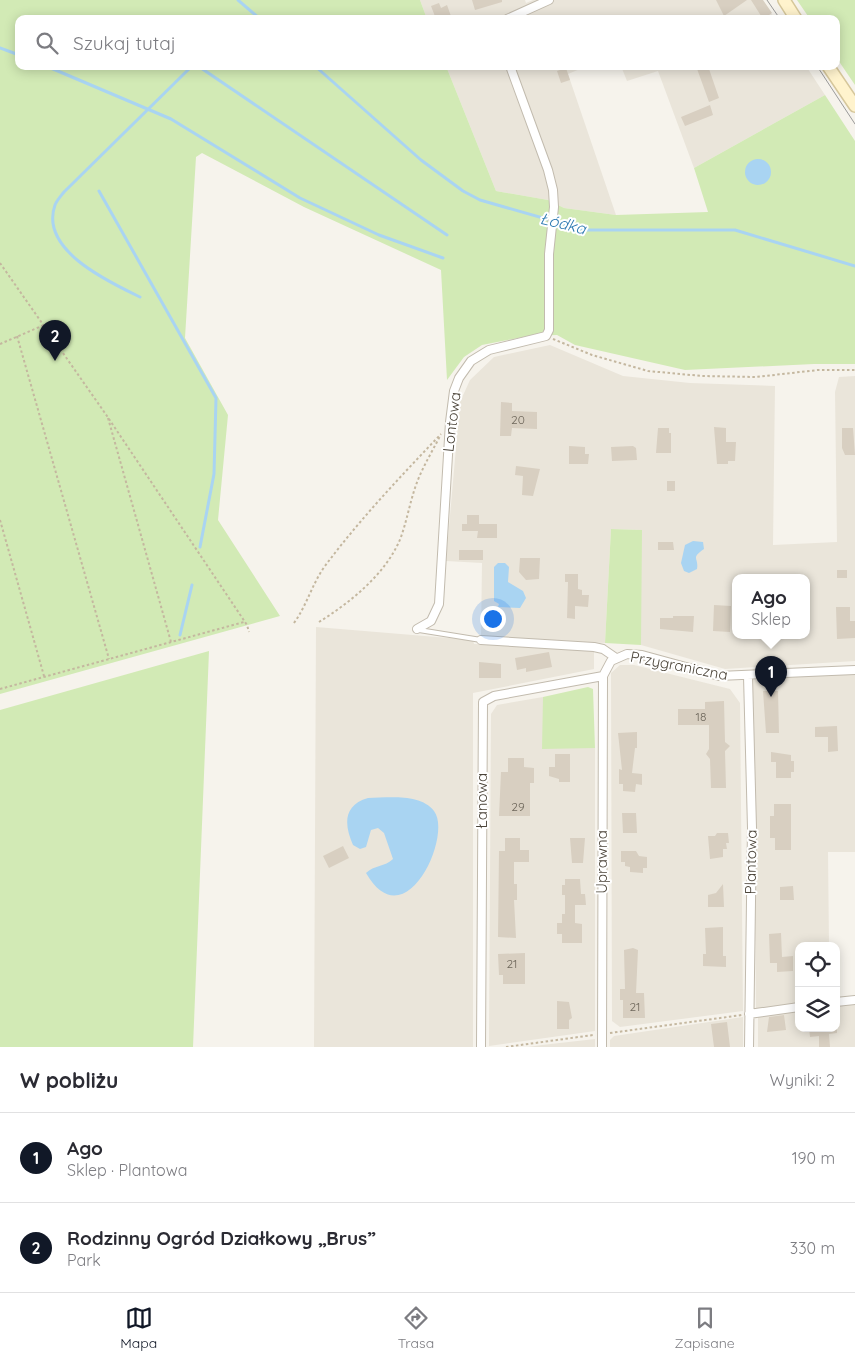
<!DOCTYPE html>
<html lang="pl">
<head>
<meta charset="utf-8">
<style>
  :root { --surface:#fff; --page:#f7f7f7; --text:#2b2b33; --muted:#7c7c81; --line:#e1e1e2; --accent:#111827 }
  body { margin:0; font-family:Quicksand,sans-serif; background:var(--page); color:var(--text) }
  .controls { position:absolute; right:15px; bottom:15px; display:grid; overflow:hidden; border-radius:10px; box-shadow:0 2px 12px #0003 }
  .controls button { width:45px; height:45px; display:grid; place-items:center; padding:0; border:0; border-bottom:1px solid var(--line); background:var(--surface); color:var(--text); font:25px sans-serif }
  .you { position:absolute; left:492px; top:618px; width:18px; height:18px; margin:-12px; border:4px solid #fff; border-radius:50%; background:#1a73e8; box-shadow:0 0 0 8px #1a73e833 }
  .badge { display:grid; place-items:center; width:32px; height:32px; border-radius:50%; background:var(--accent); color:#fff; font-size:16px; font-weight:700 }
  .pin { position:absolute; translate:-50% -41px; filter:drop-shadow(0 1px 2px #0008) }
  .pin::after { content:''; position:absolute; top:26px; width:18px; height:15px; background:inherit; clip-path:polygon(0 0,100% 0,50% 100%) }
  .popup { position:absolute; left:732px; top:574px; width:78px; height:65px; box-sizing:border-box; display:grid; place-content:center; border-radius:10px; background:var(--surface); filter:drop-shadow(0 1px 4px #0005); font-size:16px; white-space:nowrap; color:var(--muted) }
  .popup b { font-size:19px; color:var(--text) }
  .popup::after { content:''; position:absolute; left:50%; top:100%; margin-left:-10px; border:10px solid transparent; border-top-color:var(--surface) }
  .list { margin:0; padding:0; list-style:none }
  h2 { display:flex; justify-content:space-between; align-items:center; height:65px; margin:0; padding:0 20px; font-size:21px }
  h2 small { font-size:16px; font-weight:400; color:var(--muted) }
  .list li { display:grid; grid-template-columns:32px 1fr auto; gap:15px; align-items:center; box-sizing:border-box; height:90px; padding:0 20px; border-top:1px solid var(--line) }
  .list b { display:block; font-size:19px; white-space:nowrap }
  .list p { margin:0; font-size:16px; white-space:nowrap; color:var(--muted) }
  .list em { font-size:16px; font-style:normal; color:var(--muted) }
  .icon { flex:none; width:28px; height:28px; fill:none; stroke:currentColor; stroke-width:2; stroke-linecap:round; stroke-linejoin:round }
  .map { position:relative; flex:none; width:855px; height:1047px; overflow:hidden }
  .search { position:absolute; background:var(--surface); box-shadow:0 2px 12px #0003; left:15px; right:15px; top:15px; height:55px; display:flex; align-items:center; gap:12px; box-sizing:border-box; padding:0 18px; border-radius:10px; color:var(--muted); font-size:19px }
  .sheet { height:245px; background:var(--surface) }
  nav { display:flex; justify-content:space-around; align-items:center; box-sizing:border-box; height:70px; border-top:1px solid var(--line); background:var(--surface); font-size:14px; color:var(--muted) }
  nav a { display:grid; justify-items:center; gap:2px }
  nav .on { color:var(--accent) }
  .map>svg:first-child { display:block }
</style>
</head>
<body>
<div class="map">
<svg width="855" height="1047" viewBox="0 0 855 1047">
  <rect width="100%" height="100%" fill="#f6f3ec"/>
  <path fill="#eae5da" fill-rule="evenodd" d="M420,0H525L526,3L533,0H762L775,19H427Z
    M446,66H587L568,74L616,215L564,208L548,200L496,191Z
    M621,66H806L825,95L694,168L658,71L627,81Z
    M550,345L623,376L690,383L775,386L773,545L837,542L835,392L839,377L855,376V661L725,669L641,645V530L611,529L605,643L481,636L482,563L446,561L460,402L470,380L494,357ZM736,578H806V636H736Z
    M316,627L473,640L474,644L594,649V669L473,693V1047H314Z
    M620,665H634L730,689L740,703L743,1011L620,1027L612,1021L611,673Z
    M824,674H855V852H828L829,946H799V1003L756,1009L753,680Z
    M543,697V748H595V1031L489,1046L491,714L497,705Z
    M855,1003V1047H758V1016L799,1010V1028H836V1005Z
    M743,1017V1047H610V1040L614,1036Z
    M595,1039V1047H528L542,1045Z"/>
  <path fill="#d2eab5" d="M0,0H420L427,19H19V66H446L496,191L548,200L564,208L616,215L708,212L694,168L825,95L855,141V364H814L685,370L575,345L557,335L528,336L482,345L464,357L447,380L441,270L304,207L202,153L196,157L185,338L228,415L218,520L280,616L0,694Z
    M797,0H855V85L836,57V19H810Z
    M611,529L642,530L641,645L605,643Z
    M209,651L193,1047H0V710Z
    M588,687L593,689L595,748L542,749L543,697Z"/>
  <path fill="#a9d4f2" d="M745 172a13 13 0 1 1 26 0a13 13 0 1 1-26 0Z
    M693,541L703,542L704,549C690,559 699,557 697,569L689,573L684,571L681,563L685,545Z
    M498,563H505L509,567L508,582L523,591L526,598L520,608L498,607L499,604L494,601V567Z
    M368,798C387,798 420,793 434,811C453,835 405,941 366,873C374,865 385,867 393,859L384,833L378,828L371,830L366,847L360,849L353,845C344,825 343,805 368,798Z"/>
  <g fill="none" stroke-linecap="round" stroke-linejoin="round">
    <path stroke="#a9d4f2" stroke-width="3" d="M238,0L260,19
      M0,48L19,55
      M46,66L171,119L300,198L379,235L443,258
      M198,66L447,235
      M315,66L421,160L463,191L480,200L585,230H735L855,266
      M99,191L216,398L214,474L200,547
      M140,297C109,282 39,250 55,205C57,200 61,196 64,192L192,66
      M180,635L192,585"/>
  </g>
  <path fill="#d8cfc1" d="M472,0H502V2L475,10Z
    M716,0H747L724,16Z
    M751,0H763L772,13L763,19Z
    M439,3L441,8L447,5L452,19H436L431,6Z
    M696,66H708L719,98L709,102Z
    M566,68L570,80L561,83L557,71Z
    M710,105L713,115L685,126L681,117Z
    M501,402L512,403V411L537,412V429L512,428L511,436H500Z
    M714,427L726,428V442H736L735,461H728V464H717Z
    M658,428H669V433H671V453H656Z
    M842,428H853L855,455H845L842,448Z
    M569,446L585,447V454H589L588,464H569Z
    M633,446L636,448L637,460L612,461L611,447Z
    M516,466L540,469L533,496L522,495L523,476L515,475Z
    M667,481H675V491H667Z
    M467,515H479V524H497V538H477L478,531H462V524H467Z
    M658,542H673L674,550H658Z
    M459,550H483V560H459Z
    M520,558H540L539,579L526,580L519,572Z
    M837,570H847V578H837Z
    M565,574H578V589L582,590V595H589L588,607L575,606V619L567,618L568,582H565Z
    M714,605L731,606L730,632L713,631Z
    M836,607H850V621H855V638L837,639Z
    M673,616H694L693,632L660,629V618H673Z
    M549,652L552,667L526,672V668L517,670L515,658Z
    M479,662L501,664V678H479Z
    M763,691H778L779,733H766Z
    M724,701L725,742L730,746L725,751L726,788H711L710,759L706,754L709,749V725H678V709H705V702Z
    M837,726L838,751L828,752V737H815V727Z
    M637,732V748H635L632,773L642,774V785L636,784L635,792L623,791V784H619V769L622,770L618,733Z
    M771,752L791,755V761H794V772H791V778H776V762H771Z
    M555,754H570V782H559V779L549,776V767H555Z
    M508,758H524V767L534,768V783H530V816H499L501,772H508Z
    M774,804H791V850H775V838H770V816H774Z
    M622,813H636L637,833H623Z
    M717,833H728L729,843H726L727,849H723V857L710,859L708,836H715Z
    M505,838H520V850H529V862H514V884H517V900H514L516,938L498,937L499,851H505Z
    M570,838H585L583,863H572Z
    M343,846L349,858L329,868L323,856Z
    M621,851H636L639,856L647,857V868H643V873L630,872V867L625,866V862H621Z
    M565,879H580L581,894H585L586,905H575V923L582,924V943H562V934H557V923H562V914H565V895H562V885H565Z
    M723,884L724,907H708V895L716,893Z
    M793,886L794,900H780V887Z
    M723,927V956H726V967L703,966V954H706L705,928Z
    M781,933L782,957L793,956V971L777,972V963H770L769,934Z
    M633,948L638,950L636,993H644L645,1018H623V1000H620V989H625L624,950Z
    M525,953V984H503V975H499L498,954Z
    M557,1001L569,1002L572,1018L569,1020V1029H557Z
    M784,1015L786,1030L767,1032L769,1017Z
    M727,1022L730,1047H714L711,1024Z
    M809,1028H837V1033L829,1034L830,1047H819V1036L810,1037Z"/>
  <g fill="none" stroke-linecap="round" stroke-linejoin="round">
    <defs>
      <path id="service" d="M419,630L481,640"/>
      <path id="minor" d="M507,19L549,0
        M417,629L431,621L439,604L450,422L454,391L459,378L471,361L489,350L546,336L549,330V254L554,207L553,190L548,170L510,66
        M481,640L594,647L603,649L616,658
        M748,676L752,828L749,1047
        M836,1002L855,1000
        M749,1014L799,1007
        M481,1047L483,702L494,696L603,676L611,661L627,654L642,655L719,676L855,670
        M602,1047L603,676"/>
      <path id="secondary" d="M784,0L796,19
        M828,66L855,106"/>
    </defs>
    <use href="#service" stroke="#c2bbae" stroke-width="6"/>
    <use href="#minor" stroke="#c2bbae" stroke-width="10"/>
    <use href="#secondary" stroke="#d6c79b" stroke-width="14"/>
    <path stroke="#c4b79f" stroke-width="2" stroke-dasharray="2.5 2.5" stroke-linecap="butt" d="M0,263L107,416L247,625L249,632
      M17,336L109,659
      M553,339L592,355L648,371L702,376L756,377L818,370H855
      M0,344L44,325
      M108,418L171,642
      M0,520L44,676
      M319,622C351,602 387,573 401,537C407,520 410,502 416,485C422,468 432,452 440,436
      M294,623C307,605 312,584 325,566C360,519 401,476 441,434
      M0,689L244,622
      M610,1033L742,1015
      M506,1047L593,1035"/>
    <use href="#service" stroke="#fff" stroke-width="4"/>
    <use href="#minor" stroke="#fff" stroke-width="8"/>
    <use href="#secondary" stroke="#fff3cd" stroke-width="11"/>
    <path stroke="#9a9a9a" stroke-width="1" d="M767,0L780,19
      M817,66L855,124"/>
  </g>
  <g text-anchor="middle" stroke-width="4" stroke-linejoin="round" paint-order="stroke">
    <g font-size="12" fill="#6e675b">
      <text x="518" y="424">20</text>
      <text x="701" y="721">18</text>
      <text x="518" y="811">29</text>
      <text x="512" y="968">21</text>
      <text x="635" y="1011">21</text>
    </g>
    <g font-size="15" fill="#4b4439" stroke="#fff">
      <text transform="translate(452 422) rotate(-83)" y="5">Lontowa</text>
      <text transform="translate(679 666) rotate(11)" y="5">Przygraniczna</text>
      <text transform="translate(482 801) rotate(-90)" y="5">Łanowa</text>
      <text transform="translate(602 862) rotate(-90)" y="5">Uprawna</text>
      <text transform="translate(751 862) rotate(-89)" y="5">Plantowa</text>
    </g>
    <g font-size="16" font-style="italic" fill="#2e7ab2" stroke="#fff">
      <text transform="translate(563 223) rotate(14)" y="6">Łódka</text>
    </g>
  </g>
</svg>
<div class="controls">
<button><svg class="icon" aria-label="locate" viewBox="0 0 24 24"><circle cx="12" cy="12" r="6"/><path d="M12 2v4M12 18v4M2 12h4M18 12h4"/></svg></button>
<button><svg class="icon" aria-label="layers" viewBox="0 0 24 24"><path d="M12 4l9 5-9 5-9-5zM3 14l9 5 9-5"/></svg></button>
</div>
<div class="you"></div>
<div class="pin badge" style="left:771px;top:697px">1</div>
<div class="popup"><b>Ago</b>Sklep</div>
<div class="pin badge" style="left:55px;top:361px">2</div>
<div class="search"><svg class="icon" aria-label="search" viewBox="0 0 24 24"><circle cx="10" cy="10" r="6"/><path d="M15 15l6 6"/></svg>Szukaj tutaj</div>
</div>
<section class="sheet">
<h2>W pobliżu<small>Wyniki: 2</small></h2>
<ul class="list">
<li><span class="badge">1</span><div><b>Ago</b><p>Sklep · Plantowa</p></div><em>190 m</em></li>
<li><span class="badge">2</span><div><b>Rodzinny Ogród Działkowy „Brus”</b><p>Park</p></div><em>330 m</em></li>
</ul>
</section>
<nav>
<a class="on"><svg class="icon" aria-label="map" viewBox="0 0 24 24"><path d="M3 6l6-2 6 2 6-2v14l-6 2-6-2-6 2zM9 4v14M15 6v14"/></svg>Mapa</a>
<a><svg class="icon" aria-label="directions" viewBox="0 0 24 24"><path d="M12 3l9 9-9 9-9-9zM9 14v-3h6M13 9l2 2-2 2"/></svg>Trasa</a>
<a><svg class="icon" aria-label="saved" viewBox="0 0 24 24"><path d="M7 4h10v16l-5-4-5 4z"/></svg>Zapisane</a>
</nav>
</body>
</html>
